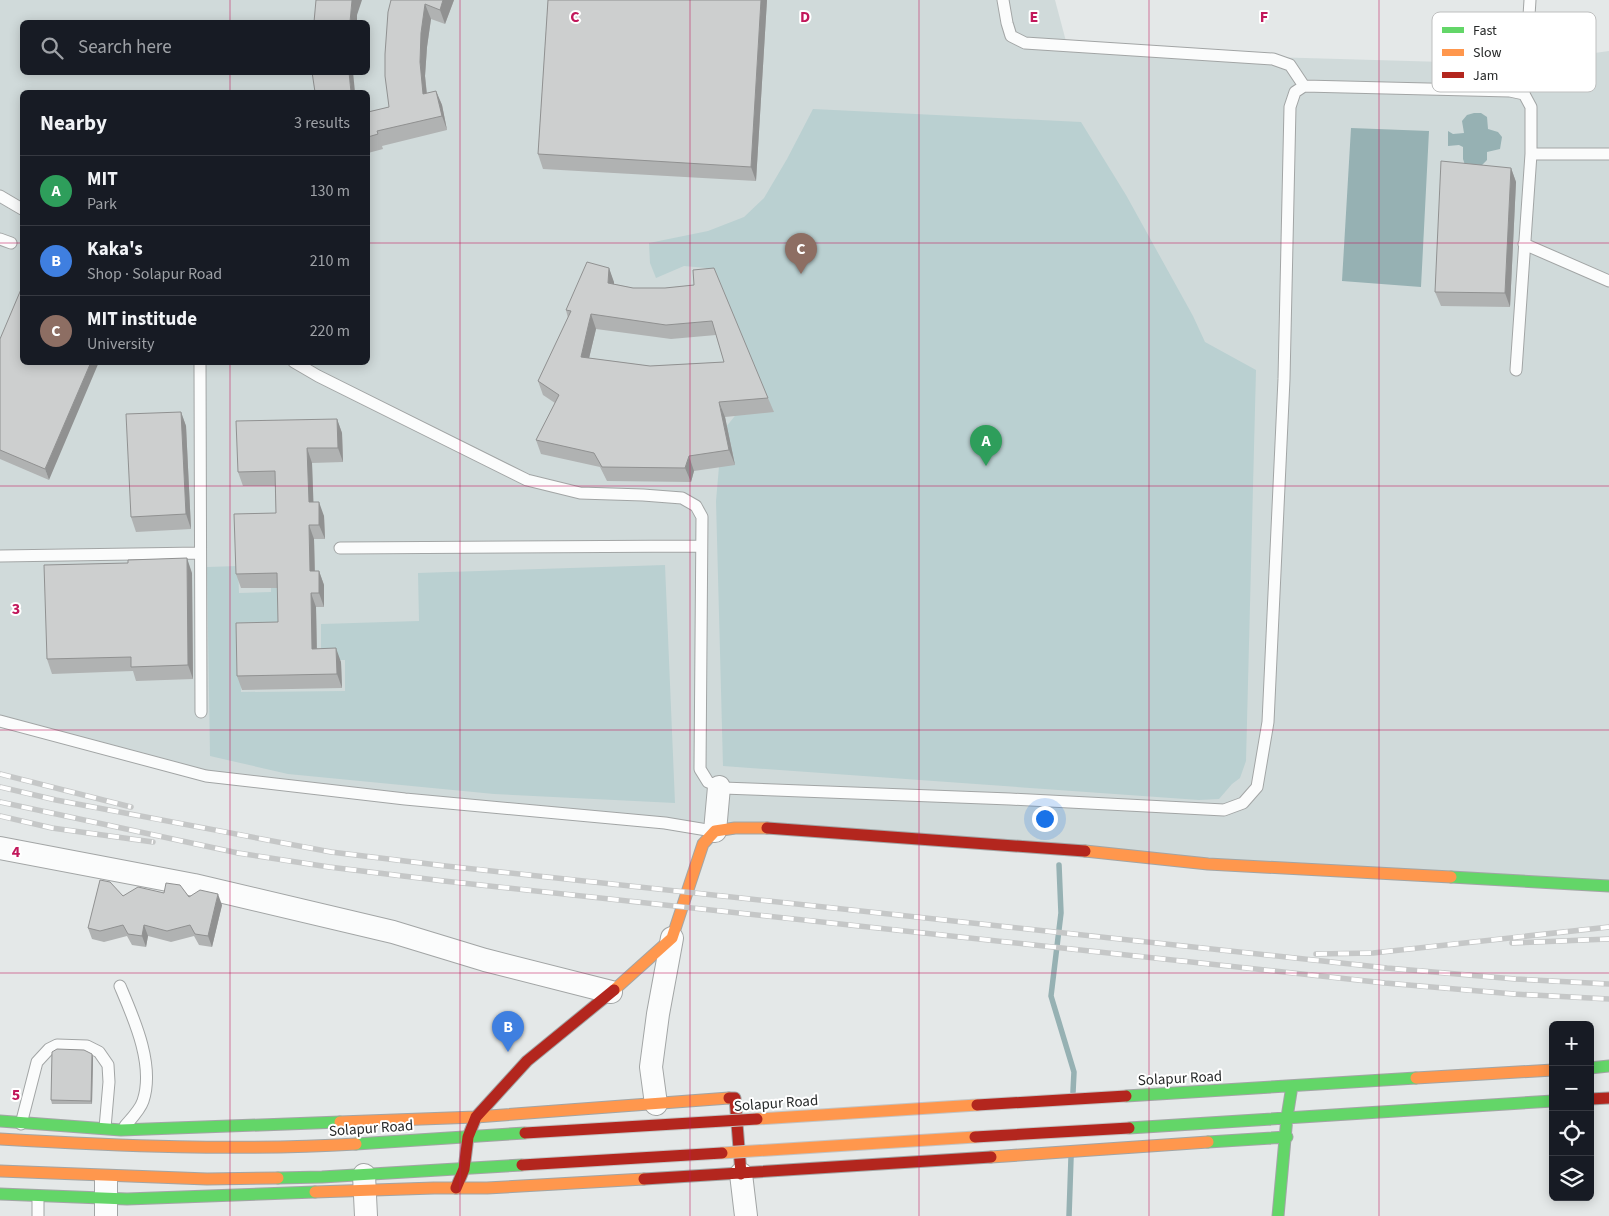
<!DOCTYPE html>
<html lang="en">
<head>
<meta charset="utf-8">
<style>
  :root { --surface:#171b24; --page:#20242c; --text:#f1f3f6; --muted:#9ea1a6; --line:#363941; --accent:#ea580c }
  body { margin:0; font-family:"Source Sans 3",sans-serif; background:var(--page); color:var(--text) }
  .controls { position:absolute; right:15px; bottom:15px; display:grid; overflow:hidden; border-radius:8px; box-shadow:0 2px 12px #0003 }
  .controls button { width:45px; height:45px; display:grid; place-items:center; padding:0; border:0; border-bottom:1px solid var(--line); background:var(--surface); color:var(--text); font:25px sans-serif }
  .you { position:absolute; left:1044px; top:818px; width:18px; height:18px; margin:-12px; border:4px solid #fff; border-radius:50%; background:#1a73e8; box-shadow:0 0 0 8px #1a73e833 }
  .badge { display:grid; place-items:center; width:32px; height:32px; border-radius:50%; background:var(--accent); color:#fff; font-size:16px; font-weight:700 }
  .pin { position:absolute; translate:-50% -41px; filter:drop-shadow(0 1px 2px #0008) }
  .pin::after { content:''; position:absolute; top:26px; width:18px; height:15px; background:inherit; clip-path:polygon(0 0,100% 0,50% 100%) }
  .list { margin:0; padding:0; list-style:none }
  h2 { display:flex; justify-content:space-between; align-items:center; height:65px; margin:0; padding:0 20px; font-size:21px }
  h2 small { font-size:16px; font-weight:400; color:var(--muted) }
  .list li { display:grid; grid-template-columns:32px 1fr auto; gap:15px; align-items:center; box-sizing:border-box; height:70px; padding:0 20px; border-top:1px solid var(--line) }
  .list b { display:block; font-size:19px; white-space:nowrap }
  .list p { margin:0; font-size:16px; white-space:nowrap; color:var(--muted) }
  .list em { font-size:16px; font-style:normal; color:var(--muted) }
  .icon { flex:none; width:28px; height:28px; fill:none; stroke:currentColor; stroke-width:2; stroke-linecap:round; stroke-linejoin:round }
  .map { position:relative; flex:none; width:1609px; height:1216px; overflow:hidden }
  .search { position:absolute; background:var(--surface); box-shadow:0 2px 12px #0003; left:20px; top:20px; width:350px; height:55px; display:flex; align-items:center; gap:12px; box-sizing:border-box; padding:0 18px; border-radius:8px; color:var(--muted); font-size:19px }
  .panel { position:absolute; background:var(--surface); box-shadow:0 2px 12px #0003; left:20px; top:90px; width:350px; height:275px; border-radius:8px }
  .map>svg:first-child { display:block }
</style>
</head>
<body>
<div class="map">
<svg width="1609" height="1216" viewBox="0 0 1609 1216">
  <rect width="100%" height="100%" fill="#e4e8e8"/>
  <path fill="#d0dada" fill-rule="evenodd" d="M0,0H1055L1067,45L1233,56L1514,64L1609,51V883L715,831L206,776L0,721ZM22,22H368V72H22ZM22,92H368V362H22Z"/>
  <path fill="#bad0d1" d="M813,109L1081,122L1126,195L1193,316L1205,342L1256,370L1246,761L1240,778L1232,784L1219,799L1199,800L723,766L716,501L722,432L750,397L707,289L706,268L684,266L656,278L650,263L649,243L708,231L744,217L764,198L787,159Z
    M271,565H279L281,653L240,632L241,692L345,691V660H321V624L419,621L418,573L665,565L675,803L494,794L288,774L210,756L207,567L238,566L239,593L271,592Z"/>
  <path fill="#96b1b3" d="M1474,113H1481L1487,117L1488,129L1498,132L1502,137L1500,149L1487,152V160L1482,165H1465L1463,159V147L1459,145L1448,146V131L1453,134L1464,133L1462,121L1467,115Z
    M1351,128L1429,131L1421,287L1342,281Z"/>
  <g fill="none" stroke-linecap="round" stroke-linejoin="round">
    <path stroke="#96b1b3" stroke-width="5.5" d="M1059,865L1061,913L1051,996L1074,1072L1073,1092
      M1069,1216L1071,1158"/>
    <defs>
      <path id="lane" d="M1003,0L1007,23L1011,36L1025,43L1273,59L1290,65L1304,86
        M1524,94L1530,0
        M1531,154H1609
        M0,196L22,209
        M0,239L11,243
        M1524,244L1609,281
        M200,362L201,712
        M294,362L318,376L527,480L580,493L643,495L682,498L696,506L702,517L700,769L708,782L723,788L1010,799L1224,810L1243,803L1257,787L1268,722L1284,379L1290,107L1295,92L1304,86L1510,91L1524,94L1531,107V154L1516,370
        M340,548L701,546
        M0,556L200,553
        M0,721L206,776L405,799L665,823L713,831
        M120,986C134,1019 155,1065 143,1101C140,1110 131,1119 125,1126
        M21,1124L37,1062L49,1049L57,1045L87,1046L99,1052L108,1065L109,1082L105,1128
        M38,1196V1216"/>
      <path id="street" d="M715,831L719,787
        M0,848L194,885L393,932L485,960L611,992
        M656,1104L651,1067L658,1014L672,938
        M741,1174L746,1216
        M364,1175L366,1216
        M106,1216V1181"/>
      <path id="fast" d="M1451,877L1609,886
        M1590,1068L1609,1066
        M1126,1096L1416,1078
        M0,1121L121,1130L340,1122
        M1129,1128L1553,1101
        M1208,1142L1287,1137
        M356,1144L525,1133
        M278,1178L322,1177L522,1165
        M0,1194L127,1199L315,1192
        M1278,1216L1287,1117L1292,1086"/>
      <path id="slow" d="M1085,851L1208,864L1451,877
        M614,990L672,938L703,844L715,831L735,828H767
        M1416,1078L1553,1070
        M340,1122L476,1117L729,1098
        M0,1139C119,1146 237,1151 356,1144
        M991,1157L1208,1142
        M0,1171L207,1179L278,1178
        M315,1192L434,1188H487L644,1179"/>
      <path id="jam" d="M767,828L1085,851
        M729,1098H735L741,1174
        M1590,1099L1609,1098
        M644,1179L991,1157
        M456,1188L464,1169L468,1137L476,1117L527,1061L614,990"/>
    </defs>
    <use href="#lane" stroke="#a2a5a5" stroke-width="13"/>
    <use href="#street" stroke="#a2a5a5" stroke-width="24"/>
    <use href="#fast" stroke="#a2a5a5" stroke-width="13"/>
    <use href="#slow" stroke="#a2a5a5" stroke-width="13"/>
    <use href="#jam" stroke="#a2a5a5" stroke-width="13"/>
    <use href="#lane" stroke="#fbfcfc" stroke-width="11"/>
    <use href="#street" stroke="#fbfcfc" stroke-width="22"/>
    <use href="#fast" stroke="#63d668" stroke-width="11"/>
    <use href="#slow" stroke="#ff974d" stroke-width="11"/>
    <use href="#jam" stroke="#b3261e" stroke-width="11"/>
    <defs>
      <path id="rail" d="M0,774L131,807
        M0,787L56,800L331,852L446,866L1387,968L1515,979L1609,984
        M0,802L238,853L329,867L444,881L1385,983L1514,994L1609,999
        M0,816L52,828L153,842
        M1512,943L1609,939
        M1316,954L1373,953L1609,927"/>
    </defs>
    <use href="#rail" stroke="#c5c7c7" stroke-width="5.5"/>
    <use href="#rail" stroke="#fff" stroke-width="4" stroke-dasharray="11" stroke-linecap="butt"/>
    <defs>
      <path id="slow-bridge" d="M757,1119L977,1105
        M722,1153L975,1137"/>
      <path id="jam-bridge" d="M977,1105L1126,1096
        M525,1133L757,1119
        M975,1137L1129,1128
        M522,1165L722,1153"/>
    </defs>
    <use href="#slow-bridge" stroke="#c2c4c4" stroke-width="13" stroke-linecap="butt"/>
    <use href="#jam-bridge" stroke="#c2c4c4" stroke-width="13" stroke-linecap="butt"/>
    <use href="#slow-bridge" stroke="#ff974d" stroke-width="11"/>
    <use href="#jam-bridge" stroke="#b3261e" stroke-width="11"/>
  </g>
  <path fill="#b0b2b2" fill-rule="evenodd" d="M391,0H454L445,24L431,19L427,47L425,76L427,93L436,91L442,105L447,130L382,146L383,149L368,153V112L389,107Z
    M548,0H767L756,181L543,169L538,154Z
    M1511,168L1516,182L1510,307L1441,306L1435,292Z
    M609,268L614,284L633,288H665L694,285L768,398L774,412L725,417L735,465L694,471L691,482L607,481L600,467L541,454L536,440L555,403L543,395L538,381L568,318L566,310ZM596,329L671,339L716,335L724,362L650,366L589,358Z
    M0,339L49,480L0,459Z
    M181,412L186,426L191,529L136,532L131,517Z
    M337,419L342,433L343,462L312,463L313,502L324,516L325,539H314L315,571H319L324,585V607H316L317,648L341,662L342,688L242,690L237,676L278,622V588H241L236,574L276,513L275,486H243L238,472Z
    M192,573L193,679L136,681L133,671L52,674L47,659Z
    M164,893L222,905L212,947L199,945L194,936L171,942L148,936L146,947L132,945L127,936L104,942L92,939L88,928L123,896Z
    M92,1054L93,1058L92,1104H52L51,1100Z"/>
  <path fill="#909191" d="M352,0H362L357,15V22H350Z
    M443,0H454L445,24L440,10Z
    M761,0H767L756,181L751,167Z
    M425,4L431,19L427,47L425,76L428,108L423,94L420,62L421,33Z
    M349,72H353L355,92H351Z
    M436,91L442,105L447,130L442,116Z
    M1511,168L1516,182L1510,307L1505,293Z
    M609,268L614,282V297L608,283Z
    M591,314L596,329L586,371L581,357Z
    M91,362H99L49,480L45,469Z
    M719,402L725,417L735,465L729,450Z
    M181,412L186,426L191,529L186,514Z
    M337,419L342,433L343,462L338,448Z
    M307,448L312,463L314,516L309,502Z
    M689,456L694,471L691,482L685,468Z
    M319,502L324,516L325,539L319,525Z
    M309,525L314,539L315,585L310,571Z
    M187,558L192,573L193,679L188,665Z
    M319,571L324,585V607L319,593Z
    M311,593L316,607L317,663L312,649Z
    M336,648L341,662L342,688L337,674Z
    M218,894L222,905L212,947L208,936Z
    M144,925L148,936L146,947L142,936Z
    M92,1054L93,1058L92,1104L91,1101Z"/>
  <path fill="#cdcfcf" stroke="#909191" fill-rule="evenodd" d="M316,0H352L350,22H314Z
    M391,0H443L440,10L425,4L421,33L420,62L423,94L436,91L442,116L377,131L378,134L368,137V112L389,107L385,76V54L388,12Z
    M548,0H761L751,167L538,154Z
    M312,72H349L351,92H315Z
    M1441,161L1511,168L1505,293L1435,292Z
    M587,262L609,268L608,283L633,288H665L694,285L693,270L714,268L768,398L719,402L729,450L689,456L685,468L602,467L594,453L536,440L559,395L538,381L571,311L566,310ZM591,314L666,325L712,321L724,362L650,366L581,357Z
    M22,287V362H91L45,469L0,450V339Z
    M181,412L186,514L131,517L126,414Z
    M337,419L338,448H307L309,502H319V525H309L310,571H319V593H311L312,649L336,648L337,674L237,676L236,623L278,622L277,573L236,574L234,514L276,513L275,471L238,472L236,421Z
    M187,558L188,665L131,667V657L47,659L44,565L128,563V560Z
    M100,880L110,882L123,896L138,887L164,893L166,883L180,885L189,897L200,890L218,894L208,936L195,934L190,925L167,931L144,925L142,936L128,934L123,925L100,931L88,928Z
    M57,1049L84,1050L92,1054L91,1101L51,1100L52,1052Z"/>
  <path fill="none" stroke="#c2185b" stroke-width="1" stroke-opacity="0.55" d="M230,0V22M460,0V1216M690,0V1216M919,0V1216M1149,0V1216M1379,0V1216M230,72V92M0,243H22M368,243H1609M230,362V1216M0,486H1609M0,730H1609M0,973H1609"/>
  <g text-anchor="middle" stroke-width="4" stroke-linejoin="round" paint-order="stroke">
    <g font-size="15" fill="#272929" stroke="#fff">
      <text transform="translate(1180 1078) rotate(-3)" y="5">Solapur Road</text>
      <text transform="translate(776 1103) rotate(-4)" y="5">Solapur Road</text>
      <text transform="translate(371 1128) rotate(-4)" y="5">Solapur Road</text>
    </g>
  </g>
  <rect x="1432" y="12" width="164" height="80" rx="8" fill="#fff" stroke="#bebfbf" stroke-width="1"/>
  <rect x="1442" y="27" width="22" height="6" fill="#63d668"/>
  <rect x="1442" y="49" width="22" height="7" fill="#ff974d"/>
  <rect x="1442" y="72" width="22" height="6" fill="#b3261e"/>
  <g font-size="14" fill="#272929">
    <text x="1473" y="35">Fast</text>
    <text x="1473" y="57">Slow</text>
    <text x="1473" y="80">Jam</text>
  </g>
  <g font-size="16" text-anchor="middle" font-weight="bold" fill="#c2185b" stroke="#fff" stroke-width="4" stroke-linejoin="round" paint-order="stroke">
    <text x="575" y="22">C</text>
    <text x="805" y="22">D</text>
    <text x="1034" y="22">E</text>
    <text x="1264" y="22">F</text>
    <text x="16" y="614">3</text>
    <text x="16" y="857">4</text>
    <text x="16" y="1100">5</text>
  </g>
</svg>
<div class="controls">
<button>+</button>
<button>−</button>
<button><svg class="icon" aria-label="locate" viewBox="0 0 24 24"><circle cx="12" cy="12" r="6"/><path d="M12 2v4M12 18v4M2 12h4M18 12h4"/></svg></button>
<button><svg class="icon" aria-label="layers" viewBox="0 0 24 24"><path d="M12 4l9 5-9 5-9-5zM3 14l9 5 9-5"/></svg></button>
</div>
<div class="you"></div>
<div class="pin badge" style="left:986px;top:466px;background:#2e9e5b">A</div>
<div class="pin badge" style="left:508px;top:1052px;background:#3f7fe0">B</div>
<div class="pin badge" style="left:801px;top:274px;background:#8d6e63">C</div>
<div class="search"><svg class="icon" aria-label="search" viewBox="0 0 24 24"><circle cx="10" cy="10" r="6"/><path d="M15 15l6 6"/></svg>Search here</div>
<section class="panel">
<h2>Nearby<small>3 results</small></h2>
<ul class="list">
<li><span class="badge" style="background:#2e9e5b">A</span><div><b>MIT</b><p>Park</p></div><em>130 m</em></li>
<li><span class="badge" style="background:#3f7fe0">B</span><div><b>Kaka's</b><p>Shop · Solapur Road</p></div><em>210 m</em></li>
<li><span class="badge" style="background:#8d6e63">C</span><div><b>MIT institude</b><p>University</p></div><em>220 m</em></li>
</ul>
</section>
</div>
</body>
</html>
